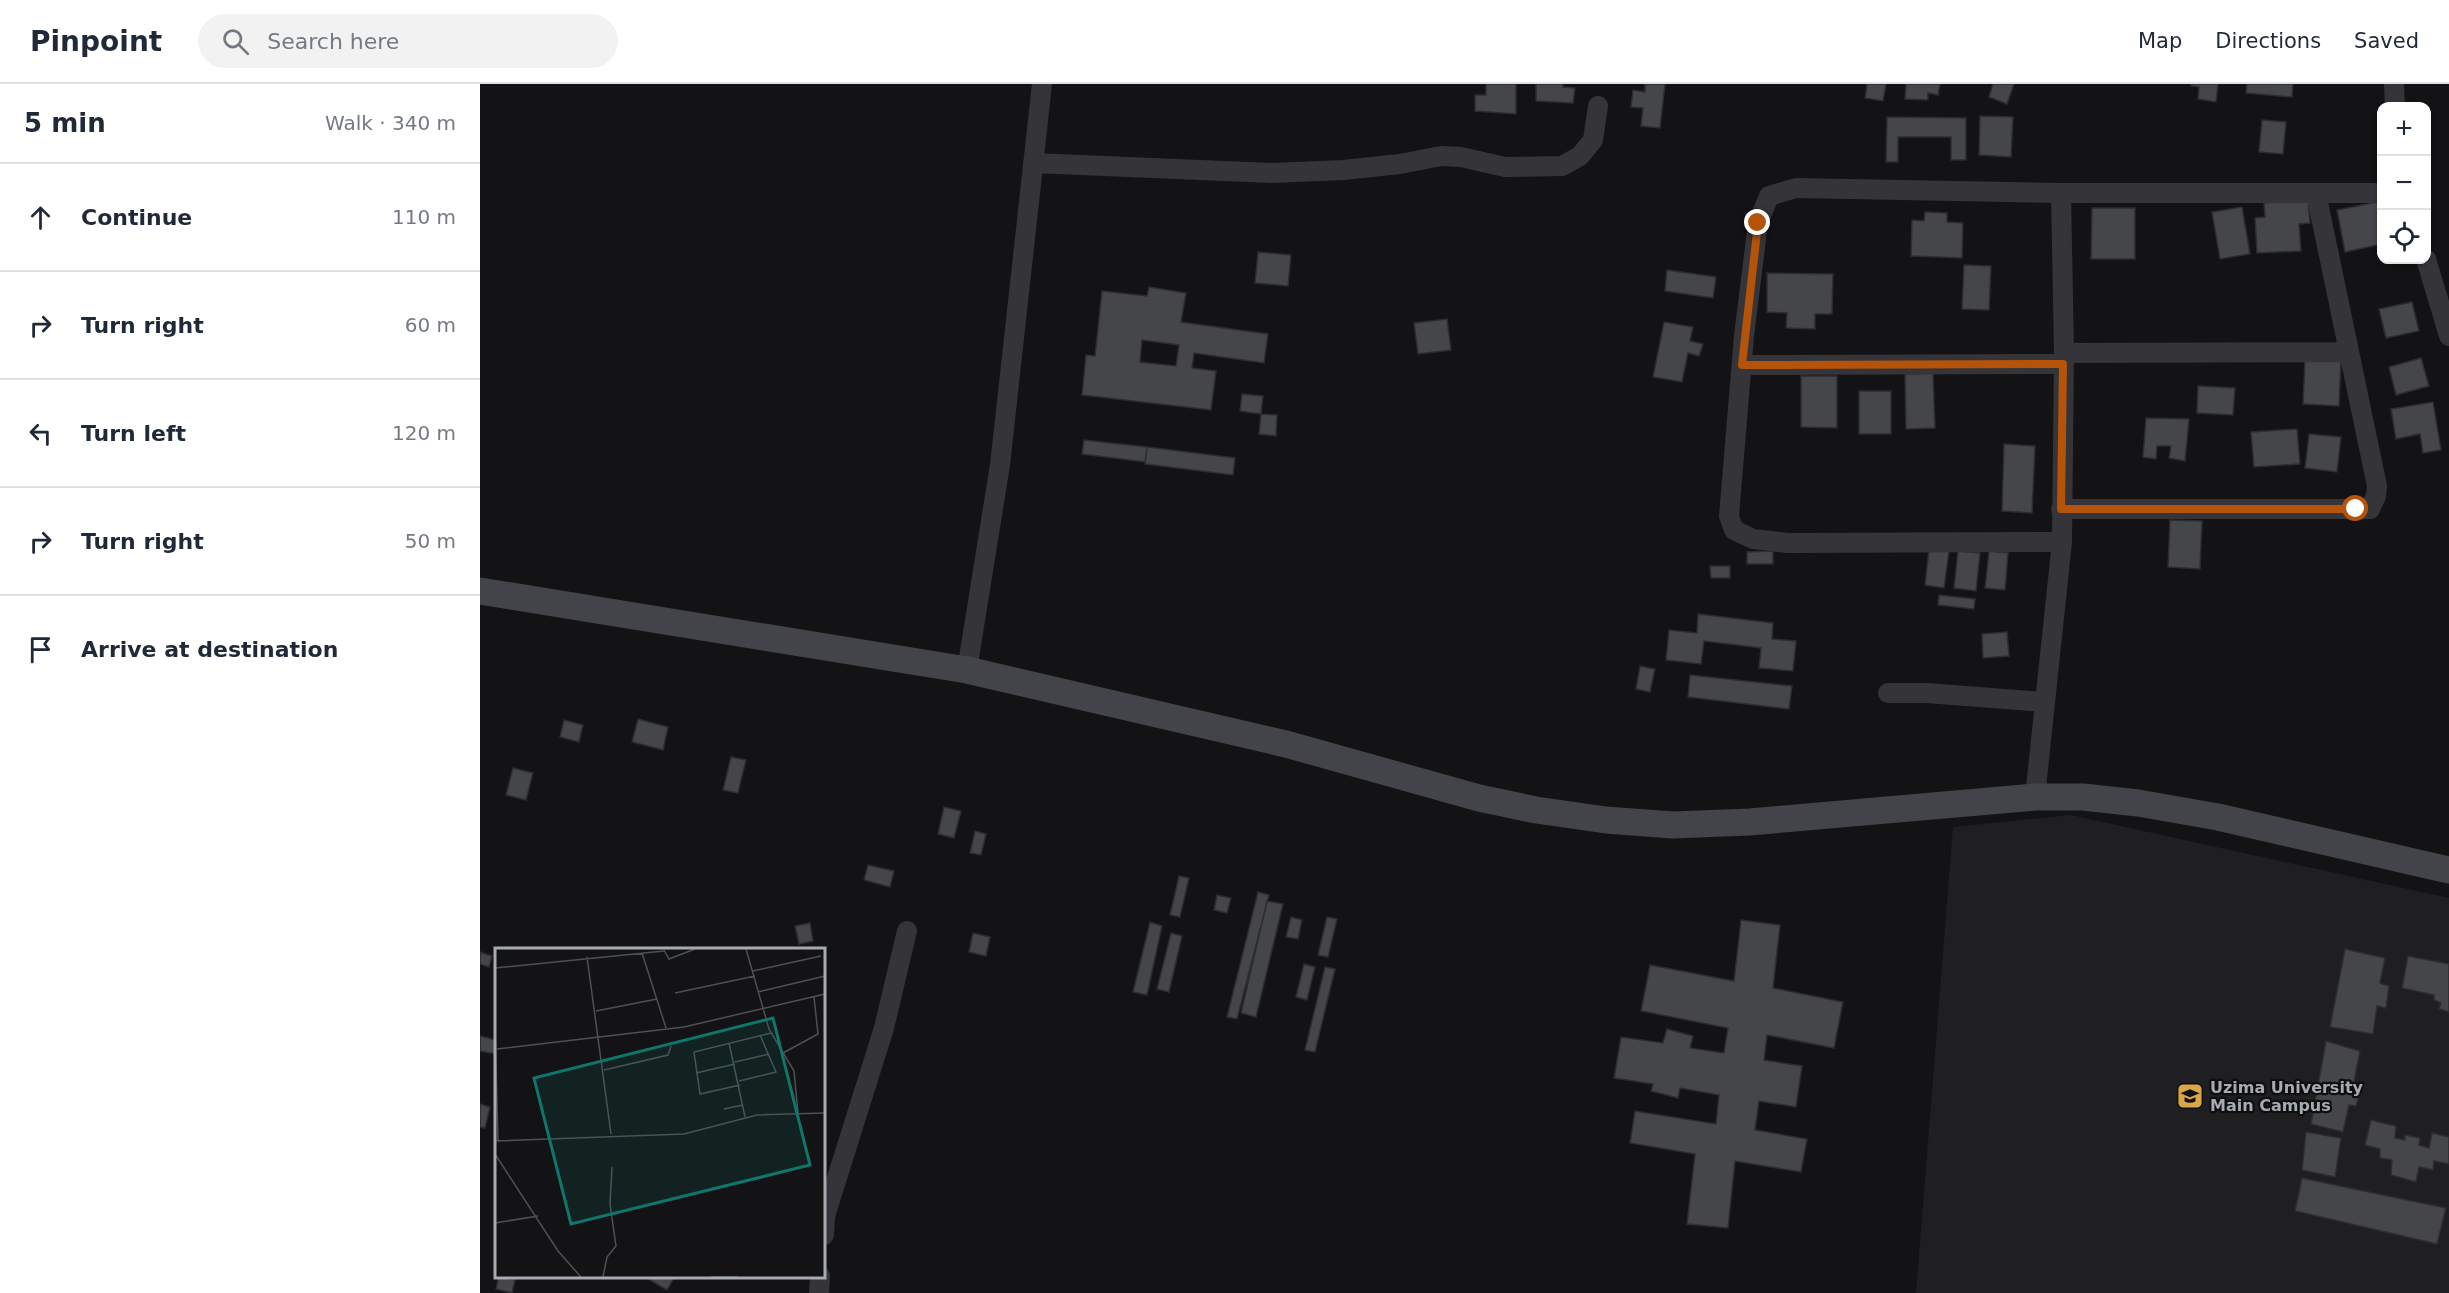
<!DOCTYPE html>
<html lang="en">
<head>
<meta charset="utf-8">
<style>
  :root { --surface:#fff; --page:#f2f2f3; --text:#1f2937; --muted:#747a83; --line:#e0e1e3 }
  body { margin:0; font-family:"DejaVu Sans",sans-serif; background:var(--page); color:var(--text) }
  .controls { position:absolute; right:18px; top:18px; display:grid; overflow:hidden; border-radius:12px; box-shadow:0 2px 4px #0004 }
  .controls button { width:54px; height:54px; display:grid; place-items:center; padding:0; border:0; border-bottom:2px solid var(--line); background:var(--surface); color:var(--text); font:30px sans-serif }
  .stop { position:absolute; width:18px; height:18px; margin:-14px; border:4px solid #b45309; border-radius:50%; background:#fff }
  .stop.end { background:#b45309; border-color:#fff; box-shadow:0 2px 6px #0008 }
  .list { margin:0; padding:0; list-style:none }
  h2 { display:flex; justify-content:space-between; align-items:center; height:78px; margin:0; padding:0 24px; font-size:26px }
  h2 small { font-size:20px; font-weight:400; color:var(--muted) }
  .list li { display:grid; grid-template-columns:39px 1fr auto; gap:18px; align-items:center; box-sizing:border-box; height:108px; padding:0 24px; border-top:2px solid var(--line) }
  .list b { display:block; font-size:22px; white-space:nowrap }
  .list em { font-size:20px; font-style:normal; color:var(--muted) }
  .icon { flex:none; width:33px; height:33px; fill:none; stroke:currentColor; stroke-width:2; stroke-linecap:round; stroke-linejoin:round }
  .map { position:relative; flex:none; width:1969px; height:1209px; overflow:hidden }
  header { display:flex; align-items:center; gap:36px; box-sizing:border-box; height:84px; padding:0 30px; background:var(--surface); border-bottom:2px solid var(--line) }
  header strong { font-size:28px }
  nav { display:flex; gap:33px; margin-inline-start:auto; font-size:21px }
  .search { width:420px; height:54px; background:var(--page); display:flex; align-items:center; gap:15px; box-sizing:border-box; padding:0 21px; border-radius:33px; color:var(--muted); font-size:22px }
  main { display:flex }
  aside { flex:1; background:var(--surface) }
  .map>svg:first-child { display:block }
</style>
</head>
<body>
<header>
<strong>Pinpoint</strong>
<div class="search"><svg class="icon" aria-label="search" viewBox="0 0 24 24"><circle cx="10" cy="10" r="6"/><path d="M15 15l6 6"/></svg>Search here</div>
<nav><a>Map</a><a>Directions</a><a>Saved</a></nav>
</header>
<main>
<aside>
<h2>5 min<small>Walk · 340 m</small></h2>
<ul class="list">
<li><svg class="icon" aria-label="ahead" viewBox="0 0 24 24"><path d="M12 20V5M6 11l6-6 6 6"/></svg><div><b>Continue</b></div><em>110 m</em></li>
<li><svg class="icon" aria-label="right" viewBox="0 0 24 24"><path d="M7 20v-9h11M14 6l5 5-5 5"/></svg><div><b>Turn right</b></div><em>60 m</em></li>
<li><svg class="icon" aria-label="left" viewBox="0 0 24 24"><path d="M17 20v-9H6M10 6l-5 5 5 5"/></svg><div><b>Turn left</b></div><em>120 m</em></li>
<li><svg class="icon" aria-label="right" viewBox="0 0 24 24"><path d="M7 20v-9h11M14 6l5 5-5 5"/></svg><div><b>Turn right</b></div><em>50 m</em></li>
<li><svg class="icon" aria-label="arrive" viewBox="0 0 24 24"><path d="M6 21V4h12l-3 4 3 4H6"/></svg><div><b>Arrive at destination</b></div></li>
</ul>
</aside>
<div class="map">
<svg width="1969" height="1209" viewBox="0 0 1969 1209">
  <rect width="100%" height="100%" fill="#131315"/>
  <path fill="#1f1f21" d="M1591,731L1969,814V1209H1436L1473,743Z"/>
  <path fill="#454649" stroke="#2d2d30" stroke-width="1.5" fill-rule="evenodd" d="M1006,0H1036V30L995,27V11H1006Z
    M1056,0H1083V3L1095,4L1093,19L1056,17Z
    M1165,0H1185L1180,44L1161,42L1163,24L1151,23L1153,6L1165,8Z
    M1387,0H1406L1403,17L1385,14Z
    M1426,0H1460L1458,11L1448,9V16L1425,15Z
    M1513,0H1534L1527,20L1509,13Z
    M1712,0H1738L1736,18L1718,15L1719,3L1711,2Z
    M1767,0H1813L1812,13L1766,9Z
    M1500,32L1533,33L1531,73L1499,71Z
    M1407,33L1486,34V76H1471V53H1418V78H1406Z
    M1782,36L1806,38L1803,70L1779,68Z
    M1828,116L1830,139L1819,140L1821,167L1777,169L1775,134L1785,133L1784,119Z
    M1902,117V160L1865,168L1857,126Z
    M1762,123L1770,170L1740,175L1732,128Z
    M1612,124H1655V175H1611Z
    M1445,128L1467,129V138L1483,139L1482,174L1431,172L1432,136L1444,137Z
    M778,168L811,171L808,202L775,199Z
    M1484,181L1511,182L1509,226L1482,225Z
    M1187,186L1236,193L1233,214L1185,207Z
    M1287,189L1353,190L1352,230H1335V245L1306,244L1307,229L1287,228Z
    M669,203L706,209L701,238L788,250L784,279L714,269L712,284L736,287L731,326L602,311L606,271L615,272L622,207L667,212ZM662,256L699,261L696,282L660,278Z
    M1932,218L1939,247L1906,254L1899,225Z
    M967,235L971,266L938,270L934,239Z
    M1184,238L1213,243L1210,257L1223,260L1219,272L1208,269L1202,298L1173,293Z
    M1941,274L1949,302L1916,311L1909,283Z
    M1825,276L1861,277L1859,322L1823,320Z
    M1453,289L1455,344L1426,345L1425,290Z
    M1321,292H1357V344L1321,343Z
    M1718,302L1755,304L1753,331L1717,329Z
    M1379,307H1411V350H1379Z
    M762,310L783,312L781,330L760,327Z
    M1953,318L1961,366L1943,369L1940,350L1916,355L1911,325Z
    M781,330L797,331L796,352L779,350Z
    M1666,334L1709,335L1705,377L1689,374L1691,362H1677L1676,375L1663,373Z
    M1817,345L1820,380L1774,383L1771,348Z
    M1829,350L1861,353L1857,388L1825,384Z
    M604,356L667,363L665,378L602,370Z
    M1524,360L1555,362L1552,429L1522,427Z
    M667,363L755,374L753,391L665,380Z
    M1690,436L1722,437L1720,485L1688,483Z
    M1449,465L1469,467L1464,504L1445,501Z
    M1293,467V480H1267V468Z
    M1478,467L1500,469L1496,507L1474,504Z
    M1509,467L1528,469L1525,506L1505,504Z
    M1230,482H1250V494H1231Z
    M1459,511L1495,515L1494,525L1458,521Z
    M1218,530L1293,539L1292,555L1316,557L1313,587L1279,584L1281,564L1224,557L1221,580L1186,576L1189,546L1217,549Z
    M1527,548L1529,572L1503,574L1502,550Z
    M1160,582L1175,585L1170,608L1156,605Z
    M1210,591L1312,602L1309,625L1208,613Z
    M158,635L188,643L183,666L152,658Z
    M84,636L103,641L99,658L80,653Z
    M251,673L266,676L258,709L243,706Z
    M33,684L53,689L46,716L26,711Z
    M464,723L481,727L474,754L458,750Z
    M495,747L506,750L501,771L490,769Z
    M388,781L414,787L410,803L384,796Z
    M699,792L709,794L700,833L690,831Z
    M778,808L789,811L757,935L747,933Z
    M737,811L751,814L747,829L734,826Z
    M787,817L803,820L776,933L761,929Z
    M811,833L822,836L818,855L806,853Z
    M847,833L857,835L848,873L838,871Z
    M1261,836L1300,841L1293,904L1363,918L1354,964L1287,951L1284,976L1322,982L1316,1023L1279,1017L1275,1046L1327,1055L1321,1088L1255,1077L1248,1144L1207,1140L1215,1070L1150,1059L1155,1027L1236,1040L1239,1011L1200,1004L1198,1014L1171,1007L1173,1000L1134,994L1141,953L1183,959L1187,945L1213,952L1210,964L1244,969L1248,944L1161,927L1170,881L1254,897Z
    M670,838L682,842L667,911L653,908Z
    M330,839L333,857L319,860L315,842Z
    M493,849L510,853L506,872L489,868Z
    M691,849L702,852L689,908L677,905Z
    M1865,865L1905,874L1900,899L1909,902L1906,924L1897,922L1893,950L1850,943Z
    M0,868L12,872L9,883L0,880Z
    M1928,872L1969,880V928L1959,925L1961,919L1954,916V911L1922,904Z
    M824,880L835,883L827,916L816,913Z
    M845,883L855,885L835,968L825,966Z
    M0,952L16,956V970L0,967Z
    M1846,957L1880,967L1873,1003L1881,1005L1876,1022L1869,1021L1863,1048L1831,1040Z
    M0,1020L10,1023L5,1044L0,1043Z
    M1891,1036L1916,1042L1915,1054L1925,1056V1051L1940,1054L1939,1061L1949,1064L1952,1049L1969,1053V1080L1954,1077L1953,1086L1939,1083L1936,1098L1911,1091L1912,1076L1900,1074V1065L1885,1061Z
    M1826,1048L1861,1054L1855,1093L1822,1086Z
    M1822,1094L1966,1124L1957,1160L1815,1127Z
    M19,1192L35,1196L32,1209L16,1205Z
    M169,1192H195L187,1206L168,1195Z"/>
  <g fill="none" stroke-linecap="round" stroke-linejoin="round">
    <path stroke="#353539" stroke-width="20" d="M1914,0L1915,22
      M553,79L792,89L863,86L920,80L961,72L981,73L1025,83L1082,82L1100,72L1113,56L1118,22
      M1946,175L1969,252
      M1584,269L1869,268
      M1262,281L1583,280
      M1581,425H1890L1896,412L1897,402L1836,109
      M1582,458L1308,459L1273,455L1254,446L1249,432L1264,252L1278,139L1289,112L1316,104L1581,109H1902
      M487,586L520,381L562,0
      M1408,609H1447L1565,618
      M1555,713L1582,458L1584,269L1581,109
      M344,1151L345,1132L404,944L427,847
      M339,1209L340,1192"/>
    <path stroke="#434449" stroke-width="27" d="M0,507L487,586L806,660L999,714L1056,726L1126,736L1193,741L1270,738L1555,713H1603L1658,719L1738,733L1969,786"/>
  </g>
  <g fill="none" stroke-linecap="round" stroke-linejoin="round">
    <path stroke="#b45309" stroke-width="8" d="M1278,139L1262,281L1583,280L1581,425H1876"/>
  </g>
  <defs>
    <symbol id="university-square" viewBox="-11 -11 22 22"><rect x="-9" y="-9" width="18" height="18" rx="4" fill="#dba645" stroke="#0e0e0f"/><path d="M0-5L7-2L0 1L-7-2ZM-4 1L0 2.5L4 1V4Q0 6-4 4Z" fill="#111"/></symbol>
  </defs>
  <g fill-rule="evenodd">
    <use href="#university-square" x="1695" y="997" width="30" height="30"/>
  </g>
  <g text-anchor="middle" stroke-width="4.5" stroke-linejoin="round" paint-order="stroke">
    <g font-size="16" font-weight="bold" fill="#a6abb3" stroke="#0e0e0f" text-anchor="start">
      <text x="1730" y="1009">Uzima University<tspan x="1730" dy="18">Main Campus</tspan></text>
    </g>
  </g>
  <g transform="translate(15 864)">
    <rect width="330" height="330" fill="#131315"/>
    <path fill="none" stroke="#4e5054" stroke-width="1.5" d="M251,1L274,81L299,123L303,165M169,2L174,11L200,1M147,5L171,80M92,9L116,186M0,20L169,3M258,23L326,8M263,44L330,28M180,45L260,28M101,63L162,51M0,79L3,193M234,95L250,169M2,101L189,79L330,46M288,105L323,86L319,49M240,114L274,106M109,122L173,107L176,98M201,125L240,116M244,133L281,124L265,87M245,137L205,146L199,104L276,85M229,161L248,157M0,193L189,186L262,167L330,165M0,206L63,303L86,329M0,275L43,268M108,329L112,309L121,298L115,256L117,219M216,329H243"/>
    <path fill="#0f766e" fill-opacity="0.15" stroke="#0f766e" stroke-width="3" d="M278,70L315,217L76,276L39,130Z"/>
    <rect width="330" height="330" fill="none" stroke="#a6abb3" stroke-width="3"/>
  </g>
</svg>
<div class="controls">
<button>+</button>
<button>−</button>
<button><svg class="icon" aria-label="locate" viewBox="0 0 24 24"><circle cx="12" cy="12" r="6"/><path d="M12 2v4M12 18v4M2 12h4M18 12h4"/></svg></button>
</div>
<div class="stop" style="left:1876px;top:425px"></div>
<div class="stop end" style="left:1278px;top:139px"></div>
</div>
</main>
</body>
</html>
